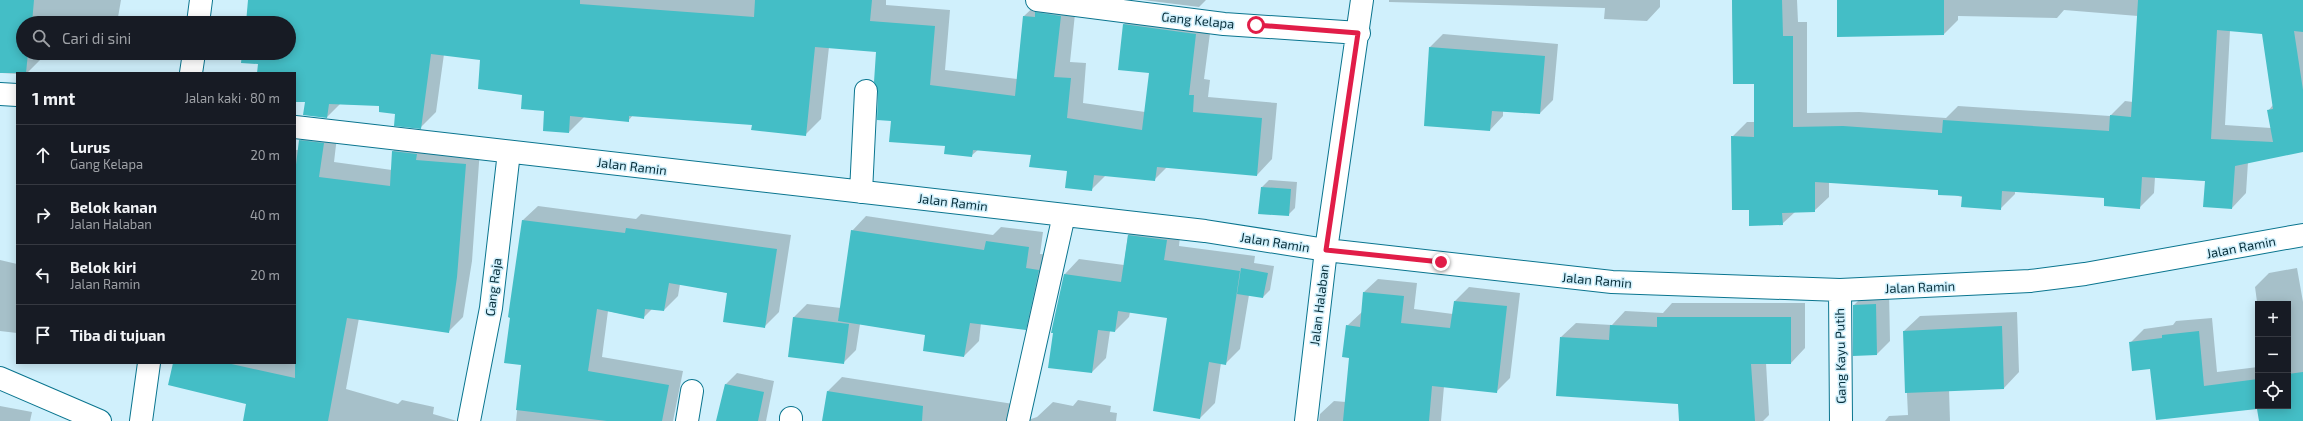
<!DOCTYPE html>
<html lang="id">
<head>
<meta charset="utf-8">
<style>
  :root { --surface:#171b24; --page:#20242c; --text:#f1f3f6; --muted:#9ea1a6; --line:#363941 }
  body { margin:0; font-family:"Exo 2",sans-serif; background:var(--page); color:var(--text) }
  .controls { position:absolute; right:12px; bottom:12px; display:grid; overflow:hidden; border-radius:0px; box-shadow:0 2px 10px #0003 }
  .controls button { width:36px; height:36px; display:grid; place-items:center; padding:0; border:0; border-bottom:1px solid var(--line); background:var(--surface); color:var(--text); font:20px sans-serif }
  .stop { position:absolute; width:12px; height:12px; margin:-9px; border:3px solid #e11d48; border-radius:50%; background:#fff }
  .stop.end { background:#e11d48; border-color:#fff; box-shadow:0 1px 4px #0008 }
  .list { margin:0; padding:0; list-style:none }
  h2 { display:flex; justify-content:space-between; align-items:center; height:52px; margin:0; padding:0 16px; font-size:17px }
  h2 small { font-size:13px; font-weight:400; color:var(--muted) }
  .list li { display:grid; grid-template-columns:26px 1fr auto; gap:12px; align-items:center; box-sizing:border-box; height:60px; padding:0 16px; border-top:1px solid var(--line) }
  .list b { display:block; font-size:15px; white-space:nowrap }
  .list p { margin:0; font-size:13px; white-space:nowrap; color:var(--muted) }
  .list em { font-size:13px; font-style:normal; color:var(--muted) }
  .icon { flex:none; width:22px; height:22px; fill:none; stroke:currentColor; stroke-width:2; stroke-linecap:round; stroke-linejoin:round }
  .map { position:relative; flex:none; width:2303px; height:421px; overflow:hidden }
  .search { position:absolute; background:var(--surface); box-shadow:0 2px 10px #0003; left:16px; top:16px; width:280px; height:44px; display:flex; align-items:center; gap:10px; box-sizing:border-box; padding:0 14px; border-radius:22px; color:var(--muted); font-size:15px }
  .panel { position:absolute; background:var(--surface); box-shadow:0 2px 10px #0003; left:16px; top:72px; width:280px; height:292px; border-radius:0px }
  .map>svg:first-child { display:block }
</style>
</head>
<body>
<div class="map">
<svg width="2303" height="421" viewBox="0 0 2303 421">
  <rect width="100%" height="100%" fill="#d0f0fc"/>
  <path fill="#0003" fill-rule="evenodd" d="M0,0H121L117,23H23V53H41L40,60L27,73L17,74L2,73L0,62Z
    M249,0H886V5L950,10L945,70L1017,79L1024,16L1040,1L1076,4L1070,62L1086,63L1083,103L1145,112L1150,72L1119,69L1124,24L1139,8L1212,18L1204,79L1210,80L1208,97L1277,103L1272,159L1257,175L1167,167L1154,180L1106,175L1091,190L1069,170L1032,154L979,149L971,156L892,120L879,91L878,51L829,47L821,119L805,135L753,124L633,115L628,121L584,117L569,132L545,110L482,59L444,54L436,112L420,128L380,105L340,104L327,117L306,101H295V73H258L259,63L243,53H289V23H246Z
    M1143,0H1206L1199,7Z
    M1389,0H1660V7L1647,21L1604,19L1605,8L1389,2Z
    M1732,0H1797L1798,22H1807V113L1859,112L1946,118L1958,106L2110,116L2125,101L2133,102L2138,16L2064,10L2057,18L1958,16V20L1944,34L1838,0H2303V151L2248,162L2246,193L2232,208L2206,181L2155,177L2154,193L2139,208L2105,197L2015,191V194L2000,209L1939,190L1829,182V197L1814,211L1795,212L1782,224L1750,209L1732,137L1747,122H1755V83H1734ZM2230,30L2263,33L2273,105L2268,111L2271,128L2225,125Z
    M1443,34L1558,44L1553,100L1540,113L1503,111V116L1490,130L1425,125L1430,47Z
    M315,126L338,128L334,162L392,170L393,151L408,136L480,149L472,261L463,317L448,332L359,318L346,389L398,404L402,400L434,407L433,414L457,421H244L247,403L174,363H295V150H299L300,141Z
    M1269,180L1297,182L1295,208L1288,215L1262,187Z
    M538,206L636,219L641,214L791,235L779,312L764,327L728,293L680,284L678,296L664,310L652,309L643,318L608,311L602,357L683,371L673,421H516L522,364L511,317L509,316L523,220Z
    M866,216L993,235L1001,227L1043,232L1040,254L1053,255L1040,314L1025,329L981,323L979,341L964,356L926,334L860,324L856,350L843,363L789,356L794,317L807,304L841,308L852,231Z
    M1143,220L1181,226L1179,246L1255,256L1254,263L1274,266L1270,290L1263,297L1249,295L1240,349L1225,364L1221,363L1215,403L1200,418L1168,317L1130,312L1129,317L1115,331H1110L1106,358L1092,372L1052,332L1065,274L1079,259L1124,265L1128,235Z
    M0,260L17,264V333L0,331Z
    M2297,268L2303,302V419L2260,421L2258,408L2151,368L2130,343L2144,329L2173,325L2176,321L2212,318L2217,372L2258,367V406H2288V304H2258V309L2255,287L2269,273Z
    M1378,279L1417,283L1414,309L1453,314L1455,301L1469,287L1520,293L1510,378L1496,392L1444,386L1441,421H1319L1320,414L1334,401L1346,402L1350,357L1347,326L1362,312L1364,292Z
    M1889,291L1890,341L1877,354L1854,305L1867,292Z
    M1672,303H1805V348L1791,363H1766L1769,415L1763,421H1680L1679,403L1561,337L1576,323L1612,325L1625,311L1663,313Z
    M2017,312L2019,372L2004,388L1949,390L1950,421H1885L1889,416L1908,415L1904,331L1920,316Z
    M737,373L774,381L766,421H718L726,384Z
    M842,377L1020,405L1023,416L1031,419L1037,417L1053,402L1073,406L1078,400L1111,406L1110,412L1117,413L1116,421H823L828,391Z
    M0,406L32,412L30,421H0Z"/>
  <path fill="#44bec6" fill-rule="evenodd" d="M0,0H34L32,23H23V53H28L26,73H0Z
    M248,0H580V4L754,17L755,0H872L870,21L935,26L930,85L1015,96L1023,16L1035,17V12L1061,16L1054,77L1071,78L1067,118L1142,130L1149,73L1118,70L1123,24L1196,34L1189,95H1194L1193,112L1262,118L1257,176L1157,167L1155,181L1094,175L1092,191L1065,188L1067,171L1029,167L1031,155L973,150L972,157L944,154L945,146L889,142L891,121L877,120L878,91L874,82L876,52L815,47L806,136L751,130L752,125L629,116V122L570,116L569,133L543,131L544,111L521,109L522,95L478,89L480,60L431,54L421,129L394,126L395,114L379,112V106L329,104L327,118L303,115L305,102H295V73H257L258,64L241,63L242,53H289V23H246Z
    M1732,0H1782L1783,36H1793V127L1843,126L1942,133L1943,120L2109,131L2110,115L2131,117L2138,0H2303V32L2294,31L2303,90V152L2235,166L2232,209L2203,207L2205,181L2142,177L2140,209L2104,206V198L2002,191L2001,210L1961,207L1962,196L1938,195V190L1815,182V212L1782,213L1783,225L1749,226V210H1732L1731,136L1754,137V84H1733ZM2217,30L2262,34L2273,109L2267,110L2273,142L2211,139Z
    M1837,0H1944V35L1837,37Z
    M1429,47L1545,56L1540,114L1492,111L1490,131L1424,126Z
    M299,140L324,143L319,177L390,186L392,151L417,154L416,160L466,164L457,277L449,333L347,318L328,421H243L246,404L168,385L173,363H227L295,378V173Z
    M1261,187L1291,189L1289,216L1258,214Z
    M522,220L625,233L626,228L777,249L765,328L723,322L727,293L669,283L664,311L645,309L644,319L597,309L588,371L669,385L662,421H607L516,410L521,365L504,363L510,318L508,317Z
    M851,230L984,250L986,241L1029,247L1026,268L1039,270L1026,330L970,323L964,357L923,351L925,335L838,321Z
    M1128,235L1167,240L1164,260L1240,271L1226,365L1209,362L1200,419L1153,411L1167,318L1118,311L1115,332L1098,330L1092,373L1048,368L1053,333H1051L1064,274L1121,282Z
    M1241,268L1268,273L1263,298L1237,294Z
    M1363,292L1404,296L1401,323L1450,328L1454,301L1507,306L1497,393L1432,386L1429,421H1343L1349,358L1342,357L1346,325L1360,327Z
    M1876,304L1877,355L1853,356V305Z
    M793,317L849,324L844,364L788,357Z
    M1657,317H1791V364H1751L1755,421H1679L1678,404L1556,396L1560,337L1609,340L1610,325L1657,327Z
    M2002,326L2004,389L1905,393L1903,331Z
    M2199,331L2204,386L2258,379V406H2288V374L2303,372V421H2259L2257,409L2156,420L2150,369L2132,371L2129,342L2162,338V335Z
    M725,384L764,392L758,421H716Z
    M827,391L923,406L922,421H822Z"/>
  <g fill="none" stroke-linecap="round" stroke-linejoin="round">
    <defs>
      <path id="minor" d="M1037,0L1224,24L1359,33
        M198,23L201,0
        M191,73L194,53
        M0,94L17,95
        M295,127L1205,231L1326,250L1612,282L1840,290L2030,281L2085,274L2303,235
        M861,192L866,91
        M1840,290L1841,421
        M0,378L100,421
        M141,421L149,363
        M469,421L491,308L509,152
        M687,421L692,391
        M791,421V418
        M1018,421L1064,215
        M1306,421L1326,250L1362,0"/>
    </defs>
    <use href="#minor" stroke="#0a758f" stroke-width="24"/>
    <use href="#minor" stroke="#fff" stroke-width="22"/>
  </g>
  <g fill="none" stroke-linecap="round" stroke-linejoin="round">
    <path stroke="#e11d48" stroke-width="5" d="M1256,25L1358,33L1326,250L1441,262"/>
  </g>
  <g text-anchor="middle" stroke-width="3" stroke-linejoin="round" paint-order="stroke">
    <g font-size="13" fill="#072e3a" stroke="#d0f0fc">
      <text transform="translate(1198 20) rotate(6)" y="5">Gang Kelapa</text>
      <text transform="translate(632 166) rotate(7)" y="5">Jalan Ramin</text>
      <text transform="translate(953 202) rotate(7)" y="5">Jalan Ramin</text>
      <text transform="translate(1275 242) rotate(9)" y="5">Jalan Ramin</text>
      <text transform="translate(2241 247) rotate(-11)" y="5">Jalan Ramin</text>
      <text transform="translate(1597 280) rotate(5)" y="5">Jalan Ramin</text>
      <text transform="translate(493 287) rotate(-83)" y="5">Gang Raja</text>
      <text transform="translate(1920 287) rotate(-2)" y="5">Jalan Ramin</text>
      <text transform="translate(1319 305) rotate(-83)" y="5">Jalan Halaban</text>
      <text transform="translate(1840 356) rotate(-91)" y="5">Gang Kayu Putih</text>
    </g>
  </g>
</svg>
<div class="controls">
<button>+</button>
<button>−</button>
<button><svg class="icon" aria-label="locate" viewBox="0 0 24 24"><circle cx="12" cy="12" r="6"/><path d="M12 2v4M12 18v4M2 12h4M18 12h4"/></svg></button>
</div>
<div class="stop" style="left:1256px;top:25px"></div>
<div class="stop end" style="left:1441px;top:262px"></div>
<div class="search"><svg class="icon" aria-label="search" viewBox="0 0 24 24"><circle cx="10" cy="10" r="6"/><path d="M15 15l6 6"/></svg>Cari di sini</div>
<section class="panel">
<h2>1 mnt<small>Jalan kaki · 80 m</small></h2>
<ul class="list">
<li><svg class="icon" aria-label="ahead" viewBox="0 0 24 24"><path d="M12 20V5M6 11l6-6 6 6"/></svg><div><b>Lurus</b><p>Gang Kelapa</p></div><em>20 m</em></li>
<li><svg class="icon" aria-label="right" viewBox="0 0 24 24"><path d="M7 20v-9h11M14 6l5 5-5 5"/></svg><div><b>Belok kanan</b><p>Jalan Halaban</p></div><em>40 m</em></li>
<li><svg class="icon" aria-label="left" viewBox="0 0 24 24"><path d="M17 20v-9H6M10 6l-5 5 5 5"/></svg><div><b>Belok kiri</b><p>Jalan Ramin</p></div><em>20 m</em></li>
<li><svg class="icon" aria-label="arrive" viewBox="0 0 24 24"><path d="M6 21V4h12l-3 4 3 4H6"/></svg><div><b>Tiba di tujuan</b></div></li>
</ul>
</section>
</div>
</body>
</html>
